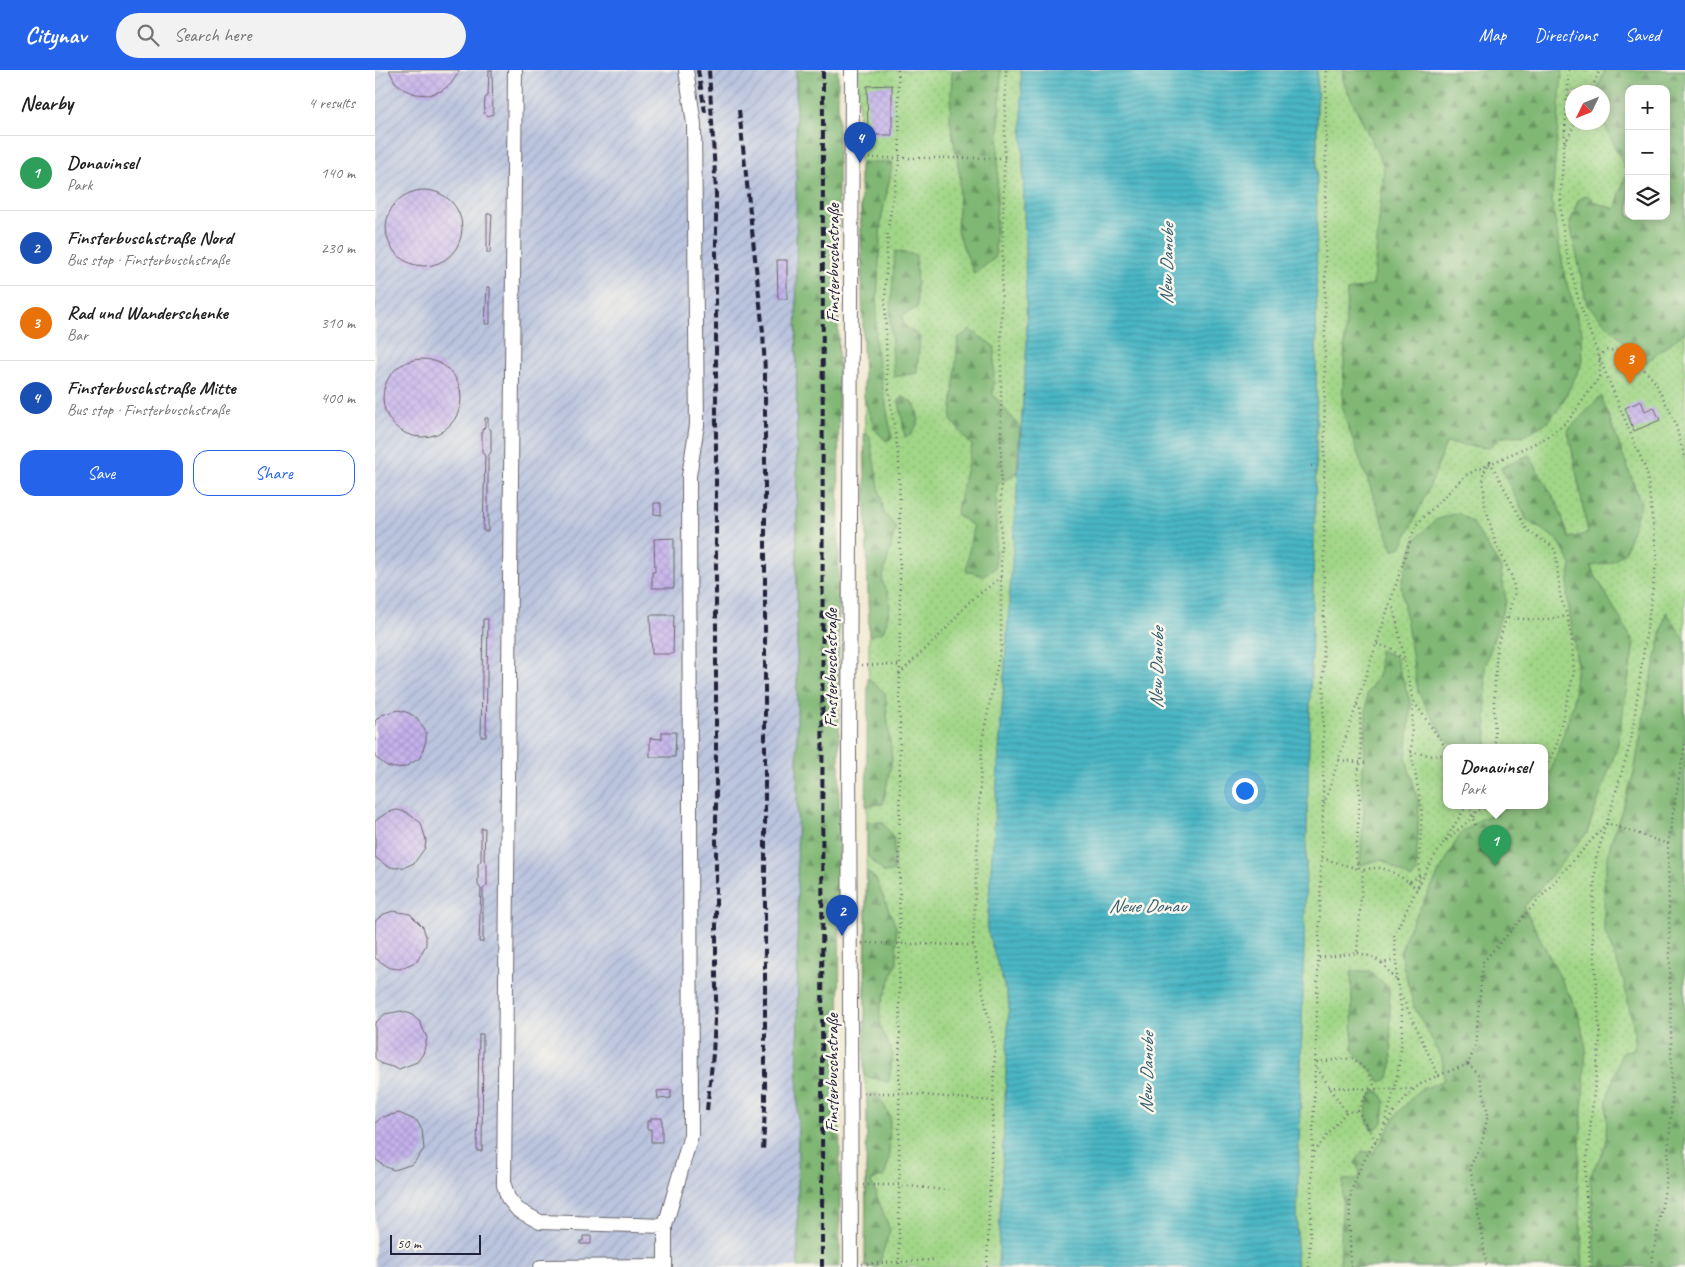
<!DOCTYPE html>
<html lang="en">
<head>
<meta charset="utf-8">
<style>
  :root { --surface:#fff; --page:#f2f2f2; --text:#222; --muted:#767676; --line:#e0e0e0; --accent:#2563eb }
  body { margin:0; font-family:Caveat,sans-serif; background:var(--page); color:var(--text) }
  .controls { position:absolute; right:15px; top:15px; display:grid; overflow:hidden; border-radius:10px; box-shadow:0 2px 12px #0003 }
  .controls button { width:45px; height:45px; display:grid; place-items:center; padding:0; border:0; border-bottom:1px solid var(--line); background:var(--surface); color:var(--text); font:25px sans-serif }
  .compass { position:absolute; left:1190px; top:15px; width:45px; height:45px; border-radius:50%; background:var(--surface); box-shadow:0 2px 12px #0003; rotate:227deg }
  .scale { position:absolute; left:15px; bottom:12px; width:91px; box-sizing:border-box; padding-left:5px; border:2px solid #22223b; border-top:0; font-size:14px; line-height:18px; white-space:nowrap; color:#22223b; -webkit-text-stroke:4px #fbf7ec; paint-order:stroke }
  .you { position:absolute; left:869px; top:720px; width:18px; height:18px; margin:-12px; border:4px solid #fff; border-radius:50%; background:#1a73e8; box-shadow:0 0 0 8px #1a73e833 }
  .badge { display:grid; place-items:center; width:32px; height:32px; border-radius:50%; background:var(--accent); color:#fff; font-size:16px; font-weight:700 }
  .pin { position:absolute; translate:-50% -41px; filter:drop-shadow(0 1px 2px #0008) }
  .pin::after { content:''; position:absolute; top:26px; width:18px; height:15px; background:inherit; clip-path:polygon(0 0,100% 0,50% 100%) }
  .popup { position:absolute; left:1068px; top:674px; width:105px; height:65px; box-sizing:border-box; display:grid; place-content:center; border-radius:10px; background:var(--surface); filter:drop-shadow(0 1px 4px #0005); font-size:16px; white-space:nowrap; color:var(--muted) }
  .popup b { font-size:19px; color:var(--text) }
  .popup::after { content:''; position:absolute; left:50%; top:100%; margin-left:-10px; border:10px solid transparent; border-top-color:var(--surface) }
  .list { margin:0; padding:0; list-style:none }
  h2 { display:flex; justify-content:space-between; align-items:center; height:65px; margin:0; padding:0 20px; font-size:21px }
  h2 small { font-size:16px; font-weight:400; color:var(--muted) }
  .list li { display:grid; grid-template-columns:32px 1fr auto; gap:15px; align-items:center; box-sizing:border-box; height:75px; padding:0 20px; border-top:1px solid var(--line) }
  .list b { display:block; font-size:19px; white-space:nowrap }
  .list p { margin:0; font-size:16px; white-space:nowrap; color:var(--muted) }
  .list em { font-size:16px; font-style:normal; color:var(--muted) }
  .actions { display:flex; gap:10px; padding:15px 20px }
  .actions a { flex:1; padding:11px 0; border:1px solid var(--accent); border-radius:15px; text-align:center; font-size:18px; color:var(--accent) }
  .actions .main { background:var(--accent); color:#fff }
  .icon { flex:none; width:28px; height:28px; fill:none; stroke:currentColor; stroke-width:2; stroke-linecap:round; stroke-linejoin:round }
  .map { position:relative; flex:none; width:1310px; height:1197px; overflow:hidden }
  header { display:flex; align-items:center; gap:30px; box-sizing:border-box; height:70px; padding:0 25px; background:var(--accent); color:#fff }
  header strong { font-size:24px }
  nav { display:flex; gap:28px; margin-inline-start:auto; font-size:18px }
  .search { width:350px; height:45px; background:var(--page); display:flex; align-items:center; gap:12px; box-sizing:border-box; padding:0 18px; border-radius:28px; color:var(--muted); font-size:19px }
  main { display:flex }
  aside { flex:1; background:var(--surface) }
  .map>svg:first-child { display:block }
</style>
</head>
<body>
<header>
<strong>Citynav</strong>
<div class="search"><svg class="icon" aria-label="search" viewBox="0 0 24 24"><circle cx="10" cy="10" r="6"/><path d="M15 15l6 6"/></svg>Search here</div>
<nav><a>Map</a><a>Directions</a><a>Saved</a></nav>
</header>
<main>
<aside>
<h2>Nearby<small>4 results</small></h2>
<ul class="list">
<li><span class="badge" style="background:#2e9e5b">1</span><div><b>Donauinsel</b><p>Park</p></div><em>140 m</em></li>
<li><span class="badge" style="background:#1a4fb4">2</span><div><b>Finsterbuschstraße Nord</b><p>Bus stop · Finsterbuschstraße</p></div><em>230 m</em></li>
<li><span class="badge" style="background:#e8710a">3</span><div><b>Rad und Wanderschenke</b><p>Bar</p></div><em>310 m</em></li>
<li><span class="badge" style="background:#1a4fb4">4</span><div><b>Finsterbuschstraße Mitte</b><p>Bus stop · Finsterbuschstraße</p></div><em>400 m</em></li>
</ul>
<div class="actions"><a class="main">Save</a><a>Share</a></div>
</aside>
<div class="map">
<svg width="1310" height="1197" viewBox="0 0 1310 1197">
  <defs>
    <pattern id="industrial-furrows" width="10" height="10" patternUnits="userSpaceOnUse" patternTransform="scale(1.25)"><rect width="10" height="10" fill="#bac4de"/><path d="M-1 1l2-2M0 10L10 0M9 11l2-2" fill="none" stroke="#a0a8bf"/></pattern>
    <pattern id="grass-dots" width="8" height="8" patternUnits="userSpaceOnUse" patternTransform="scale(1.25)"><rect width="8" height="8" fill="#a0d687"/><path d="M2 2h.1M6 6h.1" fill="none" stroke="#8ab775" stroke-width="1.8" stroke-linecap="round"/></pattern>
    <pattern id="forest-firs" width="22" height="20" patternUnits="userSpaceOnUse" patternTransform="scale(1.25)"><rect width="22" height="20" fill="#80b774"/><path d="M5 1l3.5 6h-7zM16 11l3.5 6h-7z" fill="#689460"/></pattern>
    <pattern id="water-rules" width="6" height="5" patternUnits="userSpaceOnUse" patternTransform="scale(1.25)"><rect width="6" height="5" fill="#49b6c4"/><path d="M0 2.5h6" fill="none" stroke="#3c94a0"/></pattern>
    <pattern id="building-cross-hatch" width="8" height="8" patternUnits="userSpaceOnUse" patternTransform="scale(1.25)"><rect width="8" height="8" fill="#c3b1eb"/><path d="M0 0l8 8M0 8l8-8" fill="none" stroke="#a798ca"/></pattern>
  </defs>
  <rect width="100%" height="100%" fill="#fbf7ec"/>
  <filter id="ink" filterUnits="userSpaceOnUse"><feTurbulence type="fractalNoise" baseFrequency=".02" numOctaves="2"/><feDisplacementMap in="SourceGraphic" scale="10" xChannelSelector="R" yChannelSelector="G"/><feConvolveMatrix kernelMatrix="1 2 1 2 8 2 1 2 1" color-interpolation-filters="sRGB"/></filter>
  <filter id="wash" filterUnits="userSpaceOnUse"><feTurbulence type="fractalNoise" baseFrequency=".0096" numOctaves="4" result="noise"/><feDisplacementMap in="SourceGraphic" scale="20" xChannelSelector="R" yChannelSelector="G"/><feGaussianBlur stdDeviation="1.12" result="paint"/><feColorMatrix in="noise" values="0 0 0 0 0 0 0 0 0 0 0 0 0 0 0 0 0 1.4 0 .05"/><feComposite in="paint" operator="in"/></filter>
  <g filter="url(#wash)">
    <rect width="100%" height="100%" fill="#f0e8ce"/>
    <path fill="url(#industrial-furrows)" d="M0,0H421L423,1197H0Z"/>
    <path fill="url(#grass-dots)" stroke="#617c61" fill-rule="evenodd" d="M483,0H646L652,271L612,859L634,932L623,1197H490L492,1026L489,1006L494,566Z
      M942,0H1310V1197H921L941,395ZM1254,19H1291V146H1254ZM1198,22H1228V52H1198ZM1071,677H1169V735H1071Z"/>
    <path fill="url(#forest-firs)" stroke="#516c58" fill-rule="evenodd" d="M421,0H463L465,1197H423Z
      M577,0H626L620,188L599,204L582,161L585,106L575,50Z
      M968,0H1187L1177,132L1190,208L1207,262L1208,292L1185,337L1172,352L1151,365L1126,367L1113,378L1071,373L1057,411L1027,476L1018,480L967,340L972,221L998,215L1009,97L968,11Z
      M1230,0H1310V262L1270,293L1212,235L1195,153L1203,130L1213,125L1221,133L1240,139L1252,102L1228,52V22H1222ZM1254,19H1291V146H1254Z
      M488,92H518L506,151L500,275L517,368L511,371L499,358L489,327L485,97Z
      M520,181L541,185L542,238L527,246L529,255L545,267L542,303L519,307L515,248Z
      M595,260L620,277L618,324L645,358L642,403L622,415L620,498L609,506L591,501L598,456L581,444L597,376L576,350L583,268Z
      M528,326L540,335L544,350L537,364L530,367L524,331Z
      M1226,326L1266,433L1250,482L1235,493L1215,496L1259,573L1243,674L1212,763L1149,837L1203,942L1211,978L1203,1106L1208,1197H965L968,1110L983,1109L986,1103L980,1093L987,1081L999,1083L1022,1044L1043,1021L1069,1010L1067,988L1039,937L1025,883L1034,858L1085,764L1104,750L1139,735H1169V710L1175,704L1198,635L1202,592L1192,525L1196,494L1183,470L1152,450L1126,398L1154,385L1183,435L1194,468L1213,463L1193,360Z
      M489,364L494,365L509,443L521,457L507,511C519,531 515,540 508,562L494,566Z
      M1083,443L1097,452L1125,496L1131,530L1110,597L1112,677H1081L1069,667L1043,622L1026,516L1039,471L1060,450Z
      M1291,542L1310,570V1197H1221L1215,1106L1231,1075L1232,1029L1247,982L1259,979V959L1248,909L1229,859V811L1235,775L1259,703L1273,623Z
      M1004,580L1020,586L1036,634L1031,688L1044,734L1041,803L1036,809L1006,789L985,795L989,739L986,709L989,692L992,624L1005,602Z
      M493,608L510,623L517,690L508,734L491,736Z
      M492,752H508L519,769V801L509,803L492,785Z
      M492,801L501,809L521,857L522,891L505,938V956L518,984L514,1012L489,1006Z
      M976,901H995L1014,918L1017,993L1014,1008L1006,1012L978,981Z
      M998,1022H1005L1010,1031L1008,1053L998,1061C988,1050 990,1034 998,1022Z
      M502,1023L515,1046L514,1091L509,1106L496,1111L515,1160L503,1197H490L492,1026Z"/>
    <path fill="url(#water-rules)" stroke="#366c80" d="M646,0H942L941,395L921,1197H623L634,932L612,859L652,271Z"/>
    <g id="blocks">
      <path fill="url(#building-cross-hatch)" d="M14,0H85L76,14L66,21L54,25L41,24L30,20L20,12Z
        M114,0H117L118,44L112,46L109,43L110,28L113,26Z
        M517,15V65H493L492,16Z
        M11 158a38 38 0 1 1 76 0a38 38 0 1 1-76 0Z
        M112,144H117L115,183H112Z
        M402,190H412V229H403Z
        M112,217H115V254H110Z
        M8 328a39 39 0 1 1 78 0a39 39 0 1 1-78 0Z
        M1266,331L1270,341L1279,337L1285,350L1259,361L1250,338Z
        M110,348H113V357L116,360V382L113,386V461H108L110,386L107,382V360L110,357Z
        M279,433H286V445L279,444Z
        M299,468V518H277V502H280L279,469Z
        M275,545H299L298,584H277Z
        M108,549H113L111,667H106Z
        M24,640L34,643L42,648L51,662V671L45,688L30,697L20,698L12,696L0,687V651L6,645Z
        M287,662H301L300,687H275V668L287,669Z
        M22,740L31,742L46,753L51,770L50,778L39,793L30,797L20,798L12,796L0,787V751L13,742Z
        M106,758H110L109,790L112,794V815L108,819V872H104L106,819L103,815V794L106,791Z
        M18,841L35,844L48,857L51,866V875L42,891L25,899L15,898L0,888V851L9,844Z
        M26,941L36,944L45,952L52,968L48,984L42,992L24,999L7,994L0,988V953L10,944Z
        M104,964H108L107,1081H102Z
        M296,1020V1028L283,1029L282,1021Z
        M24,1043L42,1051L47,1060L49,1079L38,1094L19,1100L11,1097L0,1089V1053L7,1047Z
        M276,1048H287V1072H276V1059H272V1051H276Z
        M208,1166H216V1174H205V1171H208Z"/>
    </g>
  </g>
  <g filter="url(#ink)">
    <use href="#blocks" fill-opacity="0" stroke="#6a676e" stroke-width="1"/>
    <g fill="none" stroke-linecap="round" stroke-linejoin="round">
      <defs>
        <path id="minor" d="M140,0L129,1115L133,1128L143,1140L165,1152L290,1156
          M166,1197L290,1196
          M290,1197V1156L316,1065L314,406L322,355L319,54L311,0
          M476,1197L474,679L477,0"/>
      </defs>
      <use href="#minor" stroke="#6a676e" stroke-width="16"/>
      <path stroke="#6a676e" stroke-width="2.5" stroke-dasharray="1 4" stroke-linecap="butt" d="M523,0L525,88L513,157L510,228L512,306L524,390L525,441L524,1197
        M1194,0L1186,119V144L1190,175L1204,232L1224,287L1272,403L1282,488L1256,671L1221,789L1217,853L1225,968L1210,1106L1215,1197
        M1215,22L1225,0
        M1190,73L1201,52
        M489,88H630
        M648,324L652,326
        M936,396L941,395
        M1014,535L1019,539L1038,631L1036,682L1047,739L1043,819
        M1133,548L1166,550L1192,546
        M1002,574L1017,579L1028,590
        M487,595H524
        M524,604L568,562L593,533L626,507
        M1039,632L1071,678
        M982,635L985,638L986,692L982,705L985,723L981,789L984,799
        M1120,677L1119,632L1122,576L1140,523L1137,507L1120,471L1110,435L1108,404L1115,392L1152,460L1178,477L1181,484L1185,526L1192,546L1197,571L1199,602L1181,677L1169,700
        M1036,682L1059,686L1071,684
        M964,690L992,693
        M949,734L1040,456L1091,405L1171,368L1193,351L1225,306L1224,287L1231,280L1248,281L1265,295L1280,312L1299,349L1310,389
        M1094,735L1100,755
        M1070,770L1092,735
        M947,788L983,799
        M989,800C1010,794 1016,802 1034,812L1049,804
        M1034,812L1042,819
        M487,873L598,875
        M983,883L998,887L1007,893L1021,890
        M944,888L982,883L988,800
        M1007,893L1022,911
        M942,992L978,988L993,1002L1001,1019
        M1093,994L1105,1006L1113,1045L1107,1072L1095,1097L1112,1197
        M942,998L971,1042
        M1064,1007L1023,918L1019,865L1054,795L1069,772L1098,747L1101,741L1121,735
        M954,1017L997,1019
        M488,1023H524L618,1031
        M1009,1054C1023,1015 1032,965 1024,924
        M1001,1071L983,1041L988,1029L997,1019H1038
        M939,1082L971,1042L983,1041
        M488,1115H524L570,1120
        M487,1194L558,1190
        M612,1197L620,979L598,875L607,671L626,577V267L631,0
        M934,1197L948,738L951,0
        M976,1197C975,1174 973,1148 976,1124C979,1101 1020,1036 1038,1020C1052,1007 1075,1002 1093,994L1100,977L1108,892L1232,753L1293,774
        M1276,1197L1291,1113L1297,1029L1293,774L1310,673"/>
      <use href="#minor" stroke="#fff" stroke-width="14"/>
      <path stroke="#22223b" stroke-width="4" stroke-dasharray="8 4" stroke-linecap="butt" d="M323,0L330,42
        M364,40L388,262L390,302V1037L388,1081
        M332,1040L338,984L341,931V122L334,0
        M447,1197L448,0"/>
    </g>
  </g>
  <g text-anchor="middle" stroke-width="5" stroke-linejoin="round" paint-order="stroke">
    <g font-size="18" fill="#22223b" stroke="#fbf7ec">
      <text transform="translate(458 193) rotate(-90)" y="6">Finsterbuschstraße</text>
      <text transform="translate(456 598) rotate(-90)" y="6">Finsterbuschstraße</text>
      <text transform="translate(457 1003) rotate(-90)" y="6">Finsterbuschstraße</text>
    </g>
    <g font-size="19" font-style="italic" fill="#325d72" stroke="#fbf7ec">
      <text transform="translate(791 194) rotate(-89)" y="7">New Danube</text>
      <text transform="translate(781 598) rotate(-89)" y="7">New Danube</text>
      <text x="772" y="842">Neue Donau</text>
      <text transform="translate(771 1003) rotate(-89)" y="7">New Danube</text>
    </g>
  </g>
</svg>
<div class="controls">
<button>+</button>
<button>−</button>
<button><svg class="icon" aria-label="layers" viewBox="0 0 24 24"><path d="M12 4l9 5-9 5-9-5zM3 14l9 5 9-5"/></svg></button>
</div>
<svg class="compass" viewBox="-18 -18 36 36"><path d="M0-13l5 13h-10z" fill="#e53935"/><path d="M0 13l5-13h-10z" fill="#767676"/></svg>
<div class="scale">50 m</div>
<div class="you"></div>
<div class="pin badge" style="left:1120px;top:796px;background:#2e9e5b">1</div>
<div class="popup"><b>Donauinsel</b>Park</div>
<div class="pin badge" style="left:467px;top:866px;background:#1a4fb4">2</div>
<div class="pin badge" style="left:1255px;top:314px;background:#e8710a">3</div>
<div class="pin badge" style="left:485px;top:93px;background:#1a4fb4">4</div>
</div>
</main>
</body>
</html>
